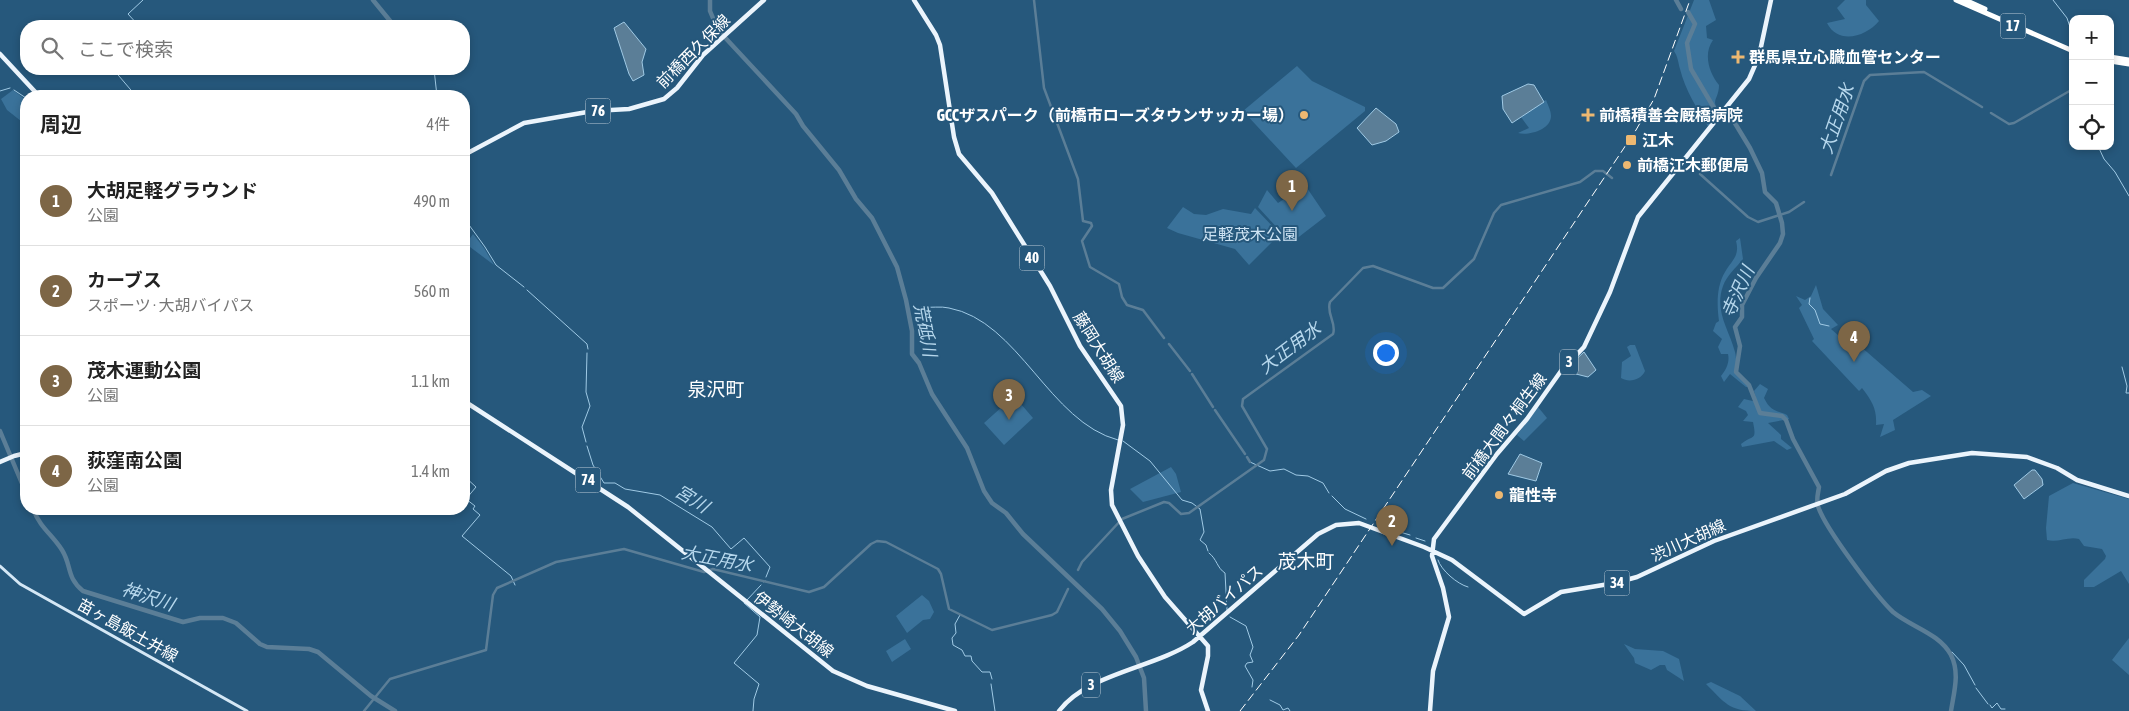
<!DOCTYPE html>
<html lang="ja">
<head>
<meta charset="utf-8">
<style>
  :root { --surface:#fff; --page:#f6f6f6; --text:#222; --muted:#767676; --line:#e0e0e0; --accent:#7d6646 }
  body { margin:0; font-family:"Asap Condensed","Noto Sans JP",sans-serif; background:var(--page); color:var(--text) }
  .controls { position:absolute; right:15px; top:15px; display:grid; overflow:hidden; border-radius:10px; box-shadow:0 2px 8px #0003 }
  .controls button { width:45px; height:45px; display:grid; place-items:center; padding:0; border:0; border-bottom:1px solid var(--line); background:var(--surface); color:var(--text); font:25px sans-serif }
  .you { position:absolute; left:1385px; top:352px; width:18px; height:18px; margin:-12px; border:4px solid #fff; border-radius:50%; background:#1a73e8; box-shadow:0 0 0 8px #1a73e833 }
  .badge { display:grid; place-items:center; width:32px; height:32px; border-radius:50%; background:var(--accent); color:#fff; font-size:16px; font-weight:700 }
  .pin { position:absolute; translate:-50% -41px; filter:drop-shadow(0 1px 2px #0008) }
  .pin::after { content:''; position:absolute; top:26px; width:18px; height:15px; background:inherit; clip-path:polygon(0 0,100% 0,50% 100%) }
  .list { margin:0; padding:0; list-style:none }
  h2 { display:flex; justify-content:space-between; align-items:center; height:65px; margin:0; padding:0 20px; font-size:21px }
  h2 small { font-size:16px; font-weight:400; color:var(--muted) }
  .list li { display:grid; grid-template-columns:32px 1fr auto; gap:15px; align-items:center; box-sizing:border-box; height:90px; padding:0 20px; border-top:1px solid var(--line) }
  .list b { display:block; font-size:19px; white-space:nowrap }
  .list p { margin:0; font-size:16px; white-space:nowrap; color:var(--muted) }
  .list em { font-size:16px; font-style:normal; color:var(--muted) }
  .icon { flex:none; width:28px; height:28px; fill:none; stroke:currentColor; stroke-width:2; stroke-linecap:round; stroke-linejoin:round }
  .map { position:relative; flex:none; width:2129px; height:711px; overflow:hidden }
  .search { position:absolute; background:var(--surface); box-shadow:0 2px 8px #0003; left:20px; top:20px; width:450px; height:55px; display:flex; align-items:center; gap:12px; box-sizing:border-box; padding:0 18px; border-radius:20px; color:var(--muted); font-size:19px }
  .panel { position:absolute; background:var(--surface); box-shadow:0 2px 8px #0003; left:20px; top:90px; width:450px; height:425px; border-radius:20px }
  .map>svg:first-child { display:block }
</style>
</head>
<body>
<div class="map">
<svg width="2129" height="711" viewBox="0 0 2129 711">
  <rect width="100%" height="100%" fill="#26587c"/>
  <path fill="#3a729a" d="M1694,0H1709L1716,20L1706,26L1707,38L1713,40C1703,54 1709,73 1719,85C1719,100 1709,100 1721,113L1709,128C1698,110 1685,90 1680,69C1678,62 1678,57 1674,51Z
    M1845,0H1866V5L1879,21C1866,37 1838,45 1827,23L1845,19L1837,8Z
    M1297,66L1312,81L1365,107V111L1296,168L1243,111Z
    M13,90L26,100V125L7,110L1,99Z
    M1546,100C1548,105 1551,111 1551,116C1551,130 1528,136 1518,133L1529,128L1521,117Z
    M1305,185L1326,216L1291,243L1258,207L1267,190L1278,203Z
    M1183,207L1194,214L1206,215L1223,209L1251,214L1255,208L1280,234L1249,265L1235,249L1178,233L1167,228Z
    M473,234L484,248L494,265L466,244Z
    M1740,238L1743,259C1736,268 1727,275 1723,286C1714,311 1729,329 1735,352C1737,359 1735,368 1739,375C1742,379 1746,381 1749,387H1746L1730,374L1724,382L1721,376C1726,370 1730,362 1728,354H1721L1718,347L1722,339L1713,331L1716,323L1719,321C1717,306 1716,287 1725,272C1732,260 1740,256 1736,241Z
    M1816,285L1823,309L1838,325L1831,329L1847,343L1852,339L1913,392L1922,390L1931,396L1893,420L1895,430L1880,437L1884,424L1876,425C1877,409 1872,401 1862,388L1859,391L1812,341L1814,339L1799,308L1802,305L1796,296L1805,300L1811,296Z
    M1630,345H1635L1645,371C1641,380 1629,383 1621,378L1622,362L1631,356L1627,347Z
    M1760,384L1768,389L1764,398C1771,412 1776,410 1787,415L1789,419L1768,423L1781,435V439L1792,448L1787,450L1774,441L1742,447L1741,444C1753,434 1757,442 1753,422L1743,421L1748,415L1746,411L1738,407L1744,399L1757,402L1754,391Z
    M1014,396L1033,418L1004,445L984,423Z
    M1538,407L1547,418L1524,441L1517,435Z
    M1171,467L1176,474L1181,492L1143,502L1130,489Z
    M2073,483L2129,499V584L2121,571L2094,587H2084V580L2105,559L2106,556L2102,549L2084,546L2079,539C2068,536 2058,543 2047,540L2046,528L2049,496Z
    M922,595L929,601L934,612L930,619L923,620L907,633L896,616Z
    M2129,638V675L2112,660Z
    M905,639L911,649L892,662L886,651Z
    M1624,644L1635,649L1663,651L1679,659L1684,681L1667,670L1665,665H1660L1651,670L1635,663L1634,658Z
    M1711,682L1740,696L1756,711C1729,711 1725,703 1706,684Z"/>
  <path fill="#5b7e97" stroke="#a0cae5" d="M624,22L646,49L642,62L644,75L633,81L629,74L614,28Z
    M1528,84L1534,85L1544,102L1512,123L1503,109L1502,96Z
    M1376,108L1396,124L1399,132L1386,141L1372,145L1357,128Z
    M1584,352L1596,370L1588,377L1576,374L1571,364Z
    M1520,454L1542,463L1536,481L1508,474Z
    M2032,470H2035L2042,479L2043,485L2024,499L2014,485Z"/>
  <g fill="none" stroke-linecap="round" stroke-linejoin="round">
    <path stroke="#a0cae5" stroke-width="1" d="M2053,0L2067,18L2073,36
      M139,26L128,14L143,0
      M113,69L136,96
      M434,69L437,96
      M14,90L26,98
      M0,91L10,88
      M2098,146L2104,159L2115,172L2129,196
      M464,218L485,247L496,265L524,287
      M527,290L587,344L588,349
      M1810,298L1809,304L1815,310L1820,324L1829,326
      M922,307C931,308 941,306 949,308C1019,321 1049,422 1118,440
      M2122,367L2127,386L2126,393H2129
      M1123,441L1150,461L1182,500L1192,503L1200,509L1204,532L1200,540L1206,545L1208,551
      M586,442L582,427L590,406L586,392L587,353
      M587,446L593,465L604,483H615L625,489L660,495L712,527L731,549L744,538L770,567L766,577
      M1250,462L1270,471L1284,469L1296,475L1308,476L1323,483L1329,493
      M464,476L476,487L466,499L475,506L473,509L480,515L462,536L511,576L515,585
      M1332,496L1345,509L1366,519
      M1380,526L1383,527
      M1385,528L1398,531
      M1400,532L1410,535
      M1416,538L1425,541
      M1843,547L1853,562
      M1209,553C1217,559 1217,568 1225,573L1227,610
      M1438,560C1441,570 1457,584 1468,587
      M764,582L765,581
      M747,600L761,585
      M744,603L760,617L757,635L734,663L759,684L754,699L753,711
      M960,615L955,624L956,633L952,638L953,645L962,650L965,656H971L972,661L982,672H990L992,679
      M1230,617L1246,626L1253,647L1250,655L1253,662L1247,663L1245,666L1253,680L1252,687
      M1950,653L1952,652L1964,665L1975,685
      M991,684L995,711
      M1976,688L1988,704
      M1270,700L1280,705L1283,710L1288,708L1290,711
      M1990,705L1992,708L1997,703L2001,709H2005"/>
    <path stroke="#5b7e97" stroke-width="2.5" d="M1034,0L1044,88L1078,179L1083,221L1091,223L1092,226L1082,241L1090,267L1119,284L1122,297L1127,305L1143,310L1164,338
      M1991,113L2009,124L2014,123L2073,89
      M1700,174L1748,217L1758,222L1789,212L1804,202
      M1831,175L1864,81L1870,75L1924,72L1982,107
      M1169,344L1190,371
      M1192,374L1213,407
      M1215,410L1245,454
      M1247,457L1250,462
      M1078,570L1082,562L1122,519L1164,502L1169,503L1181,514L1189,513L1264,460L1267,449L1242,406L1243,399L1333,334C1337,323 1326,314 1330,302L1363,268L1373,266L1433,288H1443L1474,259L1494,213L1501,205L1580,182L1595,171H1603L1612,178
      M364,711L390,679L486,650L493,595L497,588L556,562L624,549L704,572L713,569L809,592L824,587L871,544L877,541L886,542L938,569L941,574L949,609L992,630L1052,615L1057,612L1068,589"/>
    <path stroke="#5b7e97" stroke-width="4.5" d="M373,0L391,22
      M710,0V11L718,30L796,114L803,126L839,170L856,199L872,218L897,267L906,300L912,331V354L919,363L932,394L967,448L984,491L992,503L1006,513L1023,534L1102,609L1120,631L1136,657L1144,678L1146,711
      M1676,0L1681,9
      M1688,12L1695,24L1687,43L1691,69L1717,113L1733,120L1750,148L1762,173L1765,192L1776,203L1782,223L1783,234L1780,243L1756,278L1742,305V317L1735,327L1740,346L1736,372L1749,385L1760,413L1782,416L1786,420L1793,439L1819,487C1818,494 1816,499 1818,506C1824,527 1877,597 1893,612C1911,627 1939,633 1951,655C1960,673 1954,692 1951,711
      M0,431L26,493
      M33,509C41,529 52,534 62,550C72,566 66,577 83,591L183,622L200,618H223L236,623L260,644L267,647L309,649L318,652L371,696L395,711"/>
    <path stroke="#d4e7f5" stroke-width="3" d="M0,566L20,584L247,711"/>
    <path stroke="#ebf4fc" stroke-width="4.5" d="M914,0L936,35L940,45L954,137L959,154L992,193L1050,286L1080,346L1121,406L1123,425L1111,490L1112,505L1138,556L1165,597L1208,646V656L1201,690L1208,711
      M0,54L39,96
      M464,155L524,123L593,111L629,109L664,99L677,88L703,55L764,0
      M464,401L628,507L833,671L867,686L955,711
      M0,462L14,456L26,453
      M1059,711C1086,674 1154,668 1193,642L1318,534L1336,525L1359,523L1424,547L1452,560L1524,614L1561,592L1615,583L1637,577L1714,541L1845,494L1886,471L1909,463L1972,453L2027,457L2057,468L2077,480L2129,496
      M1430,711L1433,671L1449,617L1443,588L1432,556L1434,539L1497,454L1527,419L1561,371L1584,347L1610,292L1638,217L1749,79L1759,56L1771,0"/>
    <path stroke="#fff" stroke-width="5" d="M1956,0L2073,51
      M1965,0L1985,9
      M2110,57L2129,60
      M2110,61L2129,64"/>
    <path stroke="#fff" stroke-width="1" stroke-dasharray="9 4" stroke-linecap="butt" d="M1240,711L1299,635L1636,130L1654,99L1690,0"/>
  </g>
  <g fill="#edb871" stroke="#26587c" stroke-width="2">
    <path d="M1735.5 49.5h5v5h5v5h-5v5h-5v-5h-5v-5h5z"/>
    <circle cx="1304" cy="115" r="5"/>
    <path d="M1585.5 107.5h5v5h5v5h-5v5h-5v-5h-5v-5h5z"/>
    <rect x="1625" y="134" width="12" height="12" rx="2.5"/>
    <circle cx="1627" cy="165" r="5"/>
    <circle cx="1499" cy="495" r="5"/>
  </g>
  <g text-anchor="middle" stroke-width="4" stroke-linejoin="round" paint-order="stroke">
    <g fill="#26587c" stroke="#becdd8" stroke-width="1">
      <rect x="2000.5" y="13.5" width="25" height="25" rx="4"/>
      <rect x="585.5" y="98.5" width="25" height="25" rx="4"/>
      <rect x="1019.5" y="245.5" width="25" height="25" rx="4"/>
      <rect x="1560" y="349.5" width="18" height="25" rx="4"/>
      <rect x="575.5" y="467.5" width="25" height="25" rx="4"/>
      <rect x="1604.5" y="570.5" width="25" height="25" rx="4"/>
      <rect x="1082" y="672.5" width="18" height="25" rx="4"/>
    </g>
    <g font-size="15" font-weight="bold" fill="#fff">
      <text x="2013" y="31">17</text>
      <text x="598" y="116">76</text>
      <text x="1032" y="263">40</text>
      <text x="1569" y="367">3</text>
      <text x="588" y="485">74</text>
      <text x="1617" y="588">34</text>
      <text x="1091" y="690">3</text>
    </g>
    <g font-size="16" fill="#fff" stroke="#26587c">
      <text transform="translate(693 51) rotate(-45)" y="6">前橋西久保線</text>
      <text transform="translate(1099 347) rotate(58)" y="6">藤岡大胡線</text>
      <text transform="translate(1504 426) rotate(-53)" y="6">前橋大間々桐生線</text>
      <text transform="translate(1688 540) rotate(-24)" y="6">渋川大胡線</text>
      <text transform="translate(1224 599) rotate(-41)" y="6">大胡バイパス</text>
      <text transform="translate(794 624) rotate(38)" y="6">伊勢崎大胡線</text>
      <text transform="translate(128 630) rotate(29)" y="6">苗ヶ島飯土井線</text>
    </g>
    <g font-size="16" font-weight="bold" fill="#fff" stroke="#26587c" text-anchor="start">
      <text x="1749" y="63">群馬県立心臓血管センター</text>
      <text x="1294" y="121" text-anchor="end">GCCザスパーク（前橋市ローズタウンサッカー場）</text>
      <text x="1599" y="121">前橋積善会厩橋病院</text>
      <text x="1642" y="146">江木</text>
      <text x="1637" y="171">前橋江木郵便局</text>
      <text x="1509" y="501">龍性寺</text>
    </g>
    <g font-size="16" fill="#cee4f4" stroke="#26587c">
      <text x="1250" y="240">足軽茂木公園</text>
    </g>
    <g font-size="18" font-style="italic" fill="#b6d7ec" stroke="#26587c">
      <text transform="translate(1837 119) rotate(-71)" y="6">大正用水</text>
      <text transform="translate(1738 292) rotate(-66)" y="6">寺沢川</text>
      <text transform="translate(925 330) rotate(79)" y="6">荒砥川</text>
      <text transform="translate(1290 348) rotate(-37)" y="6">大正用水</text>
      <text transform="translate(692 499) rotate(32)" y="6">宮川</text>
      <text transform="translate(717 559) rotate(11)" y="6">大正用水</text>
      <text transform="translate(148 597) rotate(18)" y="6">神沢川</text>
    </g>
    <g font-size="19" fill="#fff" stroke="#26587c">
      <text x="716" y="396">泉沢町</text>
      <text x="1306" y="568">茂木町</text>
    </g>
  </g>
</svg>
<div class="controls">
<button>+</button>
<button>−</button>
<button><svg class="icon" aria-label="locate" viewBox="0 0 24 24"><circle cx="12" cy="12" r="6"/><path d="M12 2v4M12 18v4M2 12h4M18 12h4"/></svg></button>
</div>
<div class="you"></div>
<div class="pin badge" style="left:1292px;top:211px">1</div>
<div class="pin badge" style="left:1392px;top:546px">2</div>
<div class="pin badge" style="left:1009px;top:420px">3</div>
<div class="pin badge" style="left:1854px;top:362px">4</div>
<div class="search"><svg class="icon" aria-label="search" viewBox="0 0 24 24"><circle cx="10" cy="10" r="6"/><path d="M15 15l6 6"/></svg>ここで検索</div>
<section class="panel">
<h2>周辺<small>4件</small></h2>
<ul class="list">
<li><span class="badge">1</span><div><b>大胡足軽グラウンド</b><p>公園</p></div><em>490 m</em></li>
<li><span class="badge">2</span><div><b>カーブス</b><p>スポーツ · 大胡バイパス</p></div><em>560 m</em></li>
<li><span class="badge">3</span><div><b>茂木運動公園</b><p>公園</p></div><em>1.1 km</em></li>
<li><span class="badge">4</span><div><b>荻窪南公園</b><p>公園</p></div><em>1.4 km</em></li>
</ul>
</section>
</div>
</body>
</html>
